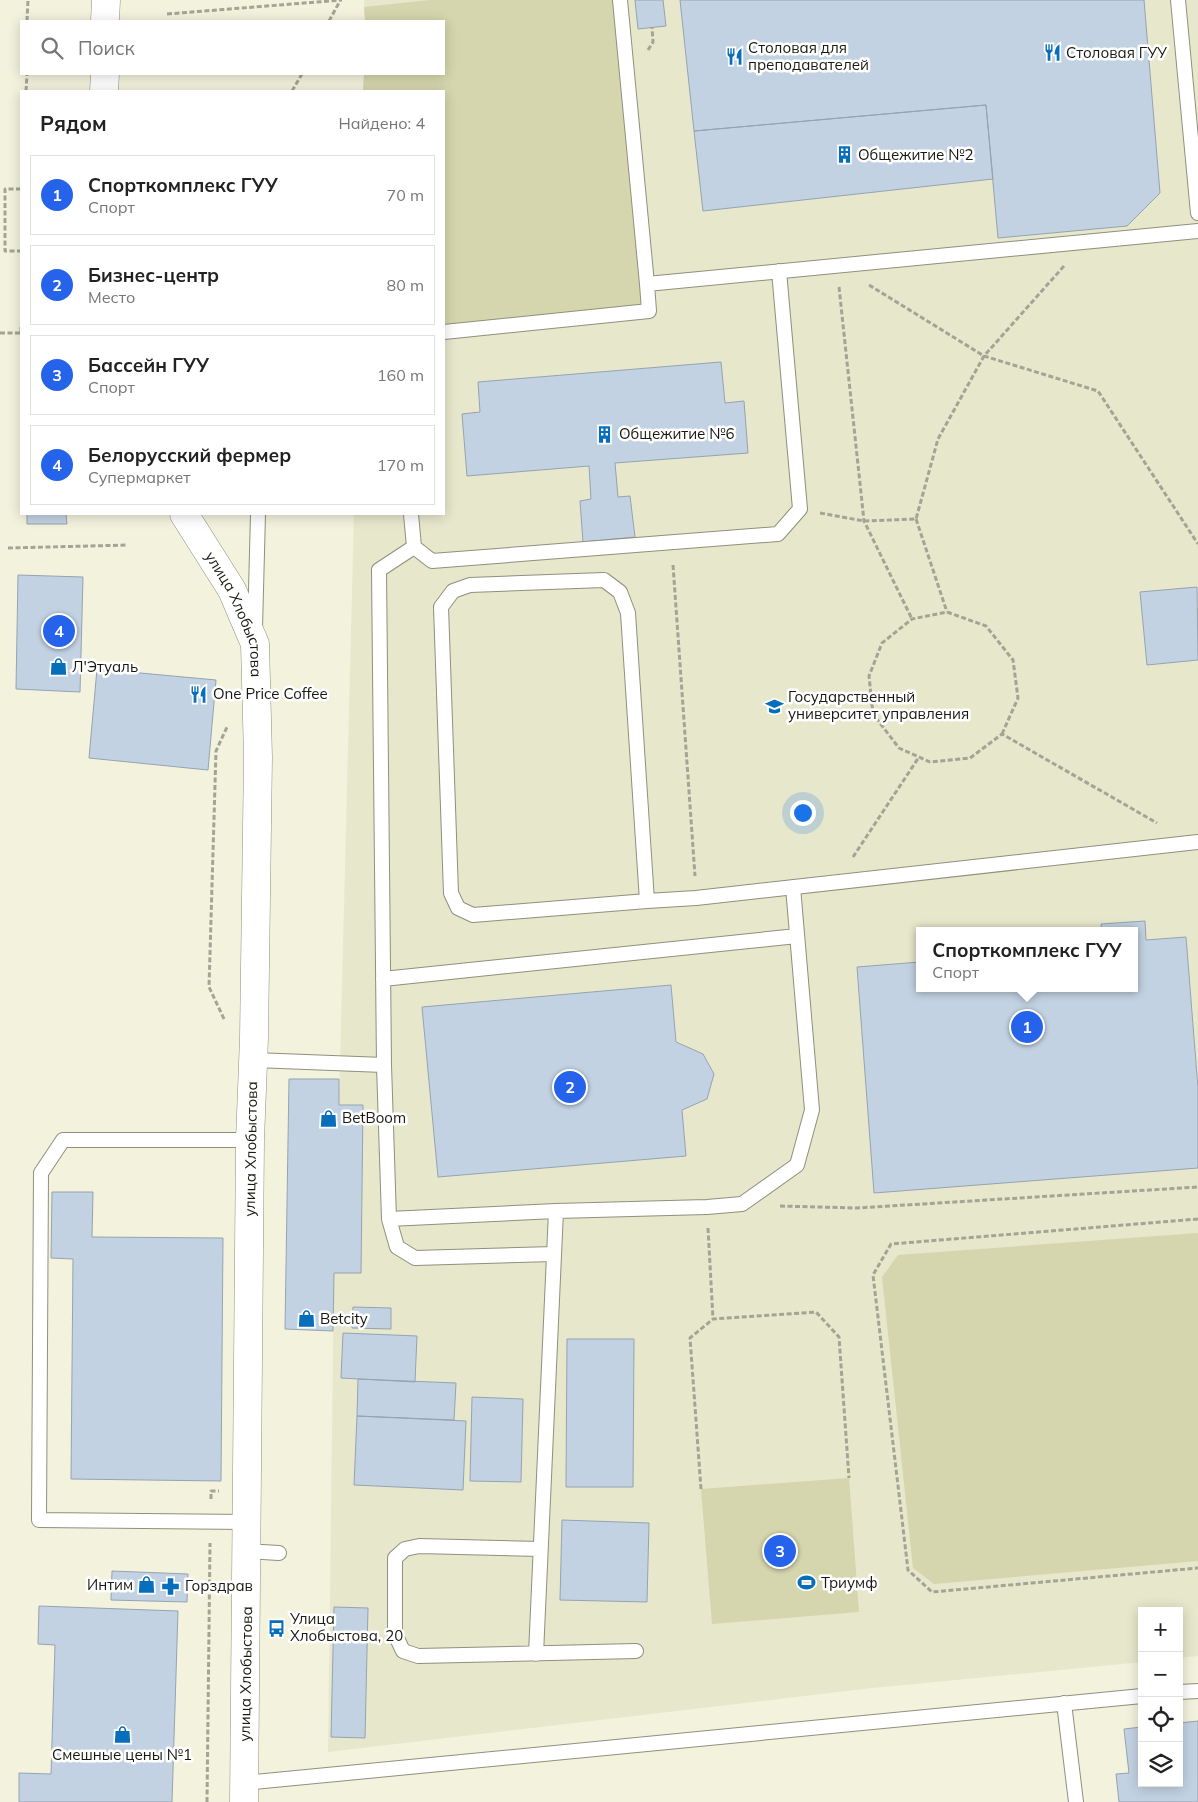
<!DOCTYPE html>
<html lang="ru">
<head>
<meta charset="utf-8">
<style>
  :root { --surface:#fff; --page:#f6f6f6; --text:#222; --muted:#767676; --line:#e0e0e0; --accent:#2563eb }
  body { margin:0; font-family:Mulish,sans-serif; background:var(--page); color:var(--text) }
  .controls { position:absolute; right:15px; bottom:15px; display:grid; overflow:hidden; border-radius:0px; box-shadow:0 2px 12px #0003 }
  .controls button { width:45px; height:45px; display:grid; place-items:center; padding:0; border:0; border-bottom:1px solid var(--line); background:var(--surface); color:var(--text); font:25px sans-serif }
  .you { position:absolute; left:802px; top:812px; width:18px; height:18px; margin:-12px; border:4px solid #fff; border-radius:50%; background:#1a73e8; box-shadow:0 0 0 8px #1a73e833 }
  .badge { display:grid; place-items:center; width:32px; height:32px; border-radius:50%; background:var(--accent); color:#fff; font-size:16px; font-weight:700 }
  .pin { position:absolute; translate:-50% -50%; border:2px solid #fff; box-shadow:0 1px 5px #0006 }
  .popup { position:absolute; left:916px; top:927px; width:222px; height:65px; box-sizing:border-box; display:grid; place-content:center; border-radius:0px; background:var(--surface); filter:drop-shadow(0 1px 4px #0005); font-size:16px; white-space:nowrap; color:var(--muted) }
  .popup b { font-size:19px; color:var(--text) }
  .popup::after { content:''; position:absolute; left:50%; top:100%; margin-left:-10px; border:10px solid transparent; border-top-color:var(--surface) }
  .list { margin:0; padding:0; list-style:none }
  h2 { display:flex; justify-content:space-between; align-items:center; height:65px; margin:0; padding:0 20px; font-size:21px }
  h2 small { font-size:16px; font-weight:400; color:var(--muted) }
  .list li { display:grid; grid-template-columns:32px 1fr auto; gap:15px; align-items:center; box-sizing:border-box; height:80px; margin:0 10px 10px; padding:0 10px; border:1px solid var(--line); border-radius:0px }
  .list b { display:block; font-size:19px; white-space:nowrap }
  .list p { margin:0; font-size:16px; white-space:nowrap; color:var(--muted) }
  .list em { font-size:16px; font-style:normal; color:var(--muted) }
  .icon { flex:none; width:28px; height:28px; fill:none; stroke:currentColor; stroke-width:2; stroke-linecap:round; stroke-linejoin:round }
  .map { position:relative; flex:none; width:1198px; height:1802px; overflow:hidden }
  .search { position:absolute; background:var(--surface); box-shadow:0 2px 12px #0003; left:20px; top:20px; width:425px; height:55px; display:flex; align-items:center; gap:12px; box-sizing:border-box; padding:0 18px; border-radius:0px; color:var(--muted); font-size:19px }
  .panel { position:absolute; background:var(--surface); box-shadow:0 2px 12px #0003; left:20px; top:90px; width:425px; height:425px; border-radius:0px }
  .map>svg:first-child { display:block }
</style>
</head>
<body>
<div class="map">
<svg width="1198" height="1802" viewBox="0 0 1198 1802">
  <rect width="100%" height="100%" fill="#f2f2dd"/>
  <path fill="#e6e7cb" fill-rule="evenodd" d="M364,0H1198V1656L1179,1658V1611H1142V1662L872,1688L328,1752L334,1273H361L339,1105L354,514H444V91H363L364,74H444V21H365ZM920,931H1134V988H920Z"/>
  <path fill="#d5d6ad" d="M430,0H620L649,311L444,332V91H363L364,74H444V21H365L364,7Z
    M1198,1233V1561L934,1584L913,1568L882,1277L898,1255Z
    M849,1478L859,1612L712,1624L701,1489Z"/>
  <path fill="#c3d2e2" stroke="#95a3b2" d="M635,0H663L666,26L638,29Z
    M680,0H1144L1160,193L1127,226L998,238L986,105L694,131Z
    M986,105L993,179L703,211L694,131Z
    M721,362L725,403L744,401L748,453L615,463L618,497L630,496L635,537L583,542L580,501L591,499L589,466L467,476L462,414L480,412L478,382Z
    M27,514H66L67,524H27Z
    M18,575L83,577L80,692L16,689Z
    M1197,587L1198,660L1147,665L1140,592Z
    M97,669L216,680L208,770L89,758Z
    M1145,921L1146,940L1186,937L1198,1088V1168L874,1193L857,967L920,962V988H1134V931H1102L1101,924Z
    M671,985L676,1042L703,1054L714,1074L707,1099L682,1110L686,1156L438,1177L422,1007Z
    M289,1079H339V1105H363L361,1273H334L333,1331L285,1329Z
    M52,1192H93L92,1237L223,1238L221,1481L71,1479L73,1259L51,1258Z
    M353,1307L391,1308V1329L352,1328Z
    M343,1333L417,1336L415,1382L341,1378Z
    M567,1339H634L633,1487H566Z
    M358,1379L456,1383L454,1420L357,1416Z
    M472,1397L523,1399L521,1482L470,1481Z
    M357,1416L466,1421L463,1490L354,1485Z
    M562,1520L649,1523L647,1602L560,1600Z
    M112,1571L188,1574L187,1602L111,1600Z
    M39,1606L178,1611L172,1802H19V1773L51,1774L55,1645L38,1644Z
    M334,1607L368,1608L365,1738L331,1737Z
    M1198,1721V1802H1119L1116,1774L1129,1773L1124,1729L1142,1727V1783H1179V1723Z"/>
  <g fill="none" stroke-linecap="round" stroke-linejoin="round">
    <defs>
      <path id="service" d="M620,0L647,284L1198,231
        M1178,0L1198,213
        M444,332L649,311L647,284
        M411,514L414,547L432,561L778,534L800,509L779,271
        M414,547L379,570L384,1065L389,1219L556,1211L707,1207L742,1204L797,1165L812,1110L793,887
        M604,580L620,592L628,613L647,901L473,915L458,908L451,893L441,607L453,591L470,585Z
        M255,628L258,514
        M647,901L696,898L1198,842
        M383,979L797,936
        M253,1060L384,1065
        M389,1219L397,1247L415,1258L554,1254
        M247,1522L39,1520L41,1173L63,1140H250
        M540,1549L419,1546L405,1549L395,1558V1634L403,1651L418,1656L636,1651
        M247,1551L279,1553
        M536,1654L556,1211
        M1179,1692L1198,1691
        M1064,1703L1076,1802
        M244,1783L1142,1696"/>
      <g id="minor">
        <path d="M105,21L106,0"/>
        <path d="M104,91L105,74"/>
        <path id="s1" d="M184,514L232,590L255,644L258,757L254,1038L250,1140L244,1802"/>
      </g>
    </defs>
    <use href="#service" stroke="#8f907d" stroke-width="16"/>
    <use href="#minor" stroke="#8f907d" stroke-width="29"/>
    <path stroke="#a4a494" stroke-width="3" stroke-dasharray="5 2.5" stroke-linecap="butt" d="M167,14L342,0
      M27,21L28,0
      M329,21L340,1
      M648,50L653,42L652,27
      M26,91L27,74
      M292,91L302,74
      M21,189H5V251H21
      M869,285L984,356L1098,391L1198,544
      M839,287L864,521L912,619
      M0,333H21V327
      M820,513L864,521L916,519L938,439L984,356L1064,266
      M916,519L947,612
      M8,548L128,545
      M673,565L695,876
      M1002,734L1018,698L1013,660L986,626L947,612L912,619L882,643L869,676L873,714L899,748L930,762L970,758L1002,734L1157,823
      M853,857L919,757
      M224,1019L209,987L216,751L227,727
      M780,1206L857,1208L1198,1187
      M1198,1219L891,1244L873,1275L908,1570L932,1592L1198,1568
      M708,1228L713,1319
      M701,1489L690,1338L713,1319L816,1312L839,1337L849,1478
      M211,1499V1491H219
      M207,1802L210,1543"/>
    <use href="#service" stroke="#fff" stroke-width="14"/>
    <use href="#minor" stroke="#fff" stroke-width="28"/>
  </g>
  <defs>
    <symbol id="restaurant-bare" viewBox="-9 -9 18 18"><path d="M-5-6h1v4h1v-4h1v4h1v-4h1v5L-1.5 .5V6h-2V.5L-5-1ZM5-6V6H3V1.5H1.5Q1.5-4 5-6Z" fill="#066eba" stroke="#fff" stroke-width="2.5" paint-order="stroke"/></symbol>
    <symbol id="building-bare" viewBox="-9 -9 18 18"><path d="M-4-6H4V6H1V3H-1V6H-4ZM-2.5-4.3h1.7v1.8h-1.7ZM.8-4.3h1.7v1.8H.8ZM-2.5-1h1.7V.8h-1.7ZM.8-1h1.7V.8H.8Z" fill="#066eba" stroke="#fff" stroke-width="2.5" paint-order="stroke"/></symbol>
    <symbol id="shop-bare" viewBox="-9 -9 18 18"><path d="M-5-2.5h2.3a2.7 3.5 0 0 1 5.4 0H5L5.5 6h-11ZM-1.5-2.5h3a1.5 2.3 0 0 0-3 0Z" fill="#066eba" stroke="#fff" stroke-width="2.5" paint-order="stroke"/></symbol>
    <symbol id="university-bare" viewBox="-9 -9 18 18"><path d="M0-5L7-2L0 1L-7-2ZM-4 1L0 2.5L4 1V4Q0 6-4 4Z" fill="#066eba" stroke="#fff" stroke-width="2.5" paint-order="stroke"/></symbol>
    <symbol id="stadium-bare" viewBox="-9 -9 18 18"><path d="M0-5a6.5 5 0 1 0 0 10a6.5 5 0 1 0 0-10ZM-3.5-1.8h7v3.6h-7Z" fill="#066eba" stroke="#fff" stroke-width="2.5" paint-order="stroke"/></symbol>
    <symbol id="pharmacy-bare" viewBox="-9 -9 18 18"><path d="M-2-6h4v4h4v4h-4v4h-4v-4h-4v-4h4Z" fill="#066eba" stroke="#fff" stroke-width="2.5" paint-order="stroke"/></symbol>
    <symbol id="bus-bare" viewBox="-9 -9 18 18"><path d="M-5-6H5V4H4V6H2V4H-2V6H-4V4H-5ZM-3.5-4V0h7V-4ZM-3.5 1.2v1.5H-2V1.2ZM2 1.2v1.5H3.5V1.2Z" fill="#066eba" stroke="#fff" stroke-width="2.5" paint-order="stroke"/></symbol>
  </defs>
  <g fill-rule="evenodd">
    <use href="#restaurant-bare" x="1040" y="40" width="25" height="25"/>
    <use href="#restaurant-bare" x="722" y="44" width="25" height="25"/>
    <use href="#building-bare" x="832" y="142" width="25" height="25"/>
    <use href="#building-bare" x="592" y="422" width="25" height="25"/>
    <use href="#shop-bare" x="46" y="654" width="25" height="25"/>
    <use href="#restaurant-bare" x="186" y="682" width="25" height="25"/>
    <use href="#university-bare" x="762" y="694" width="25" height="25"/>
    <use href="#shop-bare" x="316" y="1106" width="25" height="25"/>
    <use href="#shop-bare" x="294" y="1306" width="25" height="25"/>
    <use href="#stadium-bare" x="794" y="1570" width="25" height="25"/>
    <use href="#shop-bare" x="134" y="1572" width="25" height="25"/>
    <use href="#pharmacy-bare" x="158" y="1574" width="25" height="25"/>
    <use href="#bus-bare" x="264" y="1616" width="25" height="25"/>
    <use href="#shop-bare" x="110" y="1722" width="25" height="25"/>
  </g>
  <g text-anchor="middle" stroke-width="5" stroke-linejoin="round" paint-order="stroke">
    <g font-size="15" fill="#181811" stroke="#fff" text-anchor="start">
      <text x="748" y="53">Столовая для<tspan x="748" dy="17">преподавателей</tspan></text>
      <text x="1066" y="58">Столовая ГУУ</text>
      <text x="858" y="160">Общежитие №2</text>
      <text x="619" y="439">Общежитие №6</text>
      <text x="72" y="672">Л'Этуаль</text>
      <text x="213" y="699">One Price Coffee</text>
      <text x="788" y="702">Государственный<tspan x="788" dy="17">университет управления</tspan></text>
      <text x="342" y="1123">BetBoom</text>
      <text x="320" y="1324">Betcity</text>
      <text x="821" y="1588">Триумф</text>
      <text x="133" y="1590" text-anchor="end">Интим</text>
      <text x="185" y="1591">Горздрав</text>
      <text x="290" y="1624">Улица<tspan x="290" dy="17">Хлобыстова, 20</tspan></text>
      <text x="122" y="1760" text-anchor="middle">Смешные цены №1</text>
    </g>
    <g font-size="15" fill="#181811" stroke="#fff">
      <text dy="5" stroke="none"><textPath href="#s1" startOffset="114">улица Хлобыстова</textPath></text>
      <text transform="translate(251 1149) rotate(-89)" y="5">улица Хлобыстова</text>
      <text transform="translate(246 1674) rotate(-89)" y="5">улица Хлобыстова</text>
    </g>
  </g>
</svg>
<div class="controls">
<button>+</button>
<button>−</button>
<button><svg class="icon" aria-label="locate" viewBox="0 0 24 24"><circle cx="12" cy="12" r="6"/><path d="M12 2v4M12 18v4M2 12h4M18 12h4"/></svg></button>
<button><svg class="icon" aria-label="layers" viewBox="0 0 24 24"><path d="M12 4l9 5-9 5-9-5zM3 14l9 5 9-5"/></svg></button>
</div>
<div class="you"></div>
<div class="pin badge" style="left:1027px;top:1027px">1</div>
<div class="popup"><b>Спорткомплекс ГУУ</b>Спорт</div>
<div class="pin badge" style="left:570px;top:1087px">2</div>
<div class="pin badge" style="left:780px;top:1551px">3</div>
<div class="pin badge" style="left:59px;top:631px">4</div>
<div class="search"><svg class="icon" aria-label="search" viewBox="0 0 24 24"><circle cx="10" cy="10" r="6"/><path d="M15 15l6 6"/></svg>Поиск</div>
<section class="panel">
<h2>Рядом<small>Найдено: 4</small></h2>
<ul class="list">
<li><span class="badge">1</span><div><b>Спорткомплекс ГУУ</b><p>Спорт</p></div><em>70 m</em></li>
<li><span class="badge">2</span><div><b>Бизнес-центр</b><p>Место</p></div><em>80 m</em></li>
<li><span class="badge">3</span><div><b>Бассейн ГУУ</b><p>Спорт</p></div><em>160 m</em></li>
<li><span class="badge">4</span><div><b>Белорусский фермер</b><p>Супермаркет</p></div><em>170 m</em></li>
</ul>
</section>
</div>
</body>
</html>
